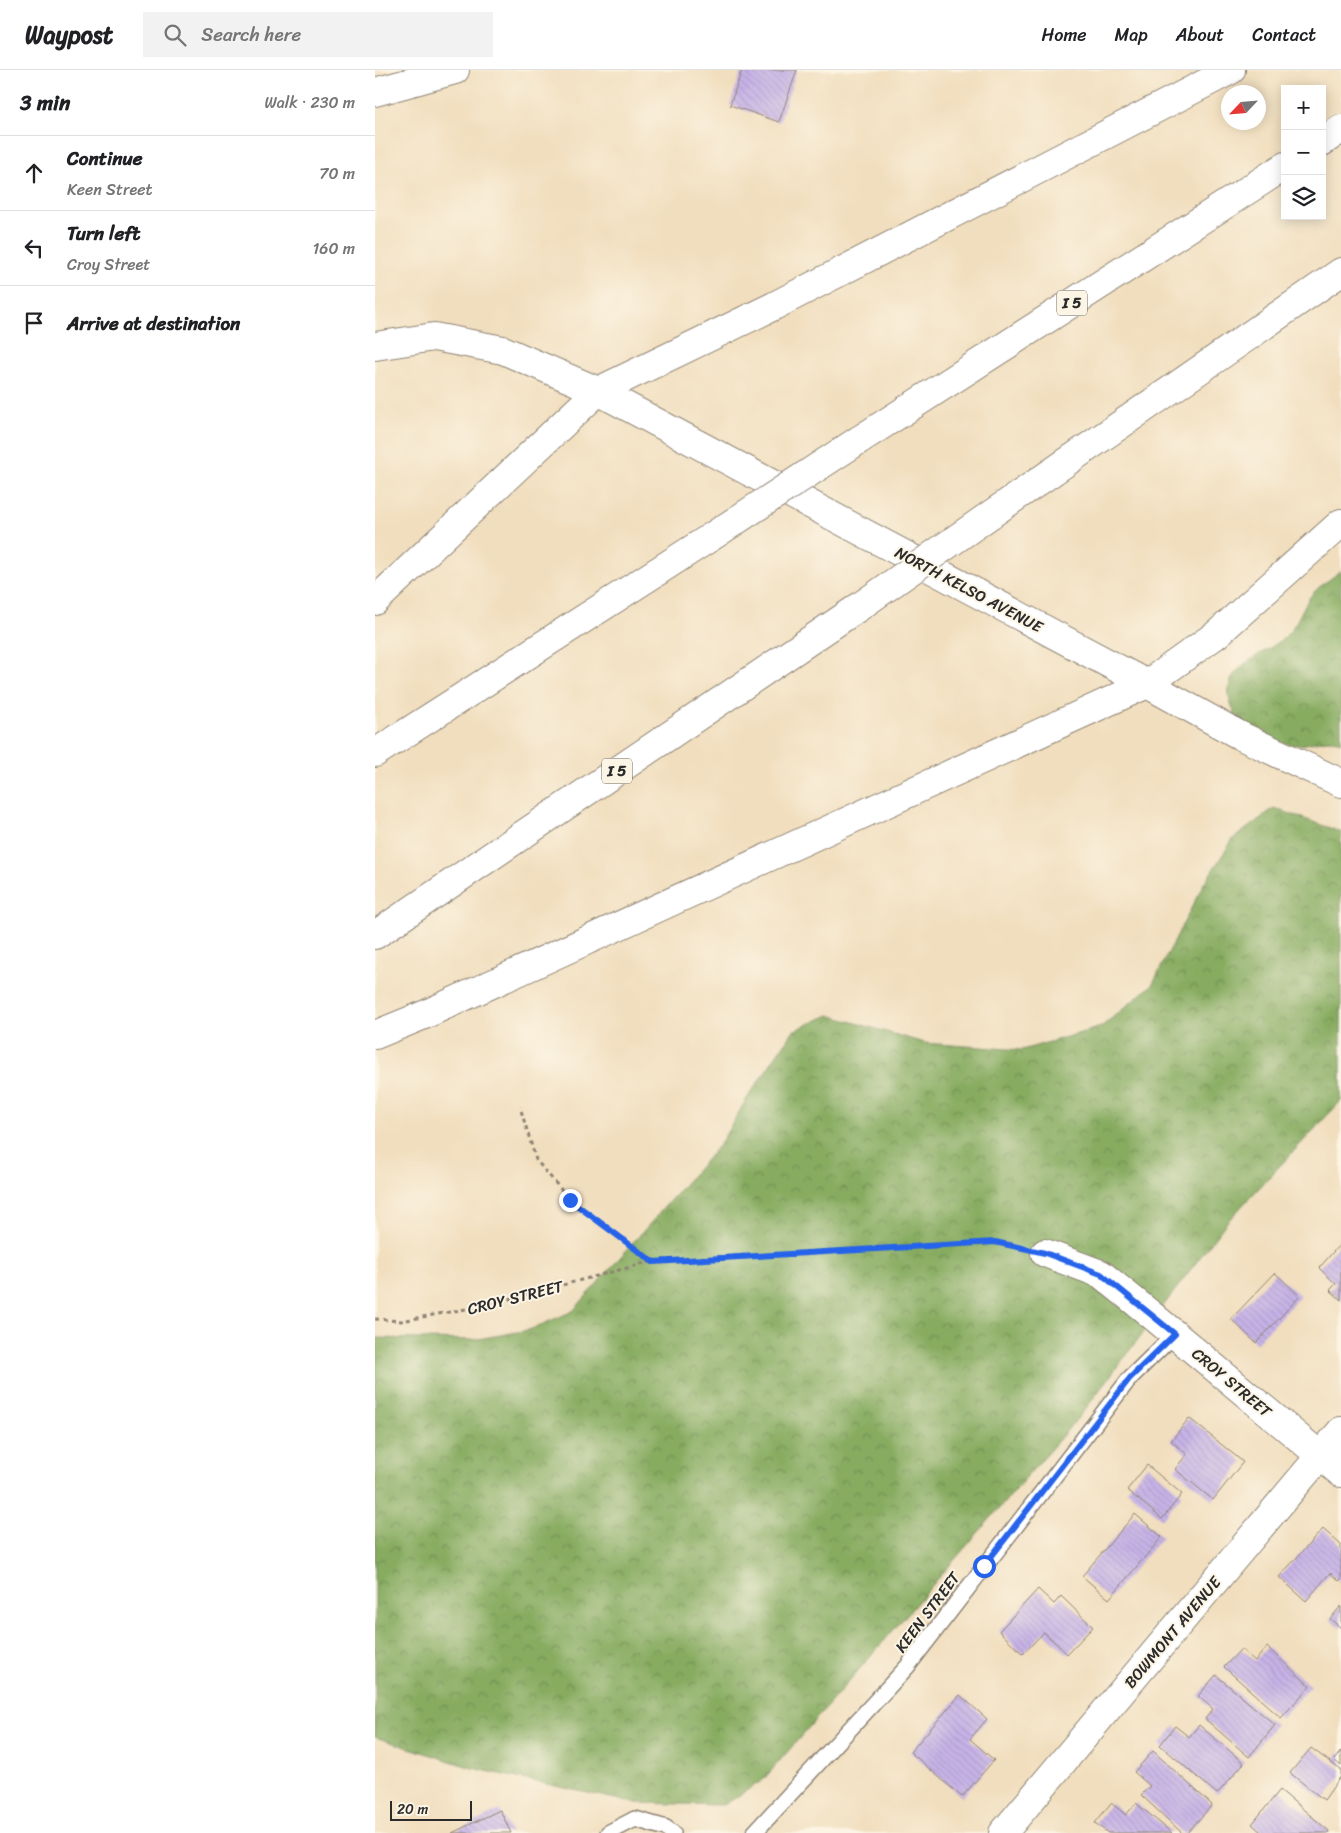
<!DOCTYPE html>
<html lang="en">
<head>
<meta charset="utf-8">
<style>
  :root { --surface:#fff; --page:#f2f2f2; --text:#202124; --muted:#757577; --line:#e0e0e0 }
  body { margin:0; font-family:Sriracha,sans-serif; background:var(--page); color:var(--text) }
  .controls { position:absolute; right:15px; top:15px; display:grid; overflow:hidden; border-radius:0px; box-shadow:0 2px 12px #0003 }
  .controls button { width:45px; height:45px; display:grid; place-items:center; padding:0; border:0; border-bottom:1px solid var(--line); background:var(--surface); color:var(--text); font:25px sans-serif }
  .compass { position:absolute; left:846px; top:15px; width:45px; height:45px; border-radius:50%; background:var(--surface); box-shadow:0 2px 12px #0003; rotate:244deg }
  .scale { position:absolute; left:15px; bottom:12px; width:82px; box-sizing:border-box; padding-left:5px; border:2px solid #2b2b2b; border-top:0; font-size:14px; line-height:18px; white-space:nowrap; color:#2b2b2b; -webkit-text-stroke:4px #fcf5e5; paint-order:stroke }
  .stop { position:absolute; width:15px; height:15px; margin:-11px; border:4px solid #2563eb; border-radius:50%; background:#fff }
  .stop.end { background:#2563eb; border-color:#fff; box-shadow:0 1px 5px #0008 }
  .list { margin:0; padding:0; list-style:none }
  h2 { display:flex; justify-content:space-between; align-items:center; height:65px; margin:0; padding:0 20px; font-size:21px }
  h2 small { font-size:16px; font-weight:400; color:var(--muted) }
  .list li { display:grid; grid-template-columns:32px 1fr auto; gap:15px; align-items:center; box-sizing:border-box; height:75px; padding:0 20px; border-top:1px solid var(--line) }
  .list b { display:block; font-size:19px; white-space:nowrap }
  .list p { margin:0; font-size:16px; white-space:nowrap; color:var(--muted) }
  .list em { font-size:16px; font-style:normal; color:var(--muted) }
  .icon { flex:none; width:28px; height:28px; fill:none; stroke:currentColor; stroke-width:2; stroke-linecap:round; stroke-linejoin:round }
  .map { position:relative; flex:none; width:966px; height:1763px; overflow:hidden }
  header { display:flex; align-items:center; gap:30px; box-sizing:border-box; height:70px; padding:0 25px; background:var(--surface); border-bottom:1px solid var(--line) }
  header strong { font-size:24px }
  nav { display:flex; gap:28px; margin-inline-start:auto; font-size:18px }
  .search { width:350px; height:45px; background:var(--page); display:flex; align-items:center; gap:12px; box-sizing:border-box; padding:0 18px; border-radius:0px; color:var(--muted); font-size:19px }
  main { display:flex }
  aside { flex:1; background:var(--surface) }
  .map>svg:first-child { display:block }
</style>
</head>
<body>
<header>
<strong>Waypost</strong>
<div class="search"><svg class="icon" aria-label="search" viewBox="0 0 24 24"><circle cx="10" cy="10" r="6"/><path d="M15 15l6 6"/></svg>Search here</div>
<nav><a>Home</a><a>Map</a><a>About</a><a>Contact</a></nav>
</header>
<main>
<aside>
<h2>3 min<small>Walk · 230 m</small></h2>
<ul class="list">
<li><svg class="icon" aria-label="ahead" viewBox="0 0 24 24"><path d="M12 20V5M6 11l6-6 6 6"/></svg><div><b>Continue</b><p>Keen Street</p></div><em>70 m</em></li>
<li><svg class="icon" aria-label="left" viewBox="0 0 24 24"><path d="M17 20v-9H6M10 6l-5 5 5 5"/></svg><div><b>Turn left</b><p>Croy Street</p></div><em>160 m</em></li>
<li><svg class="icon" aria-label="arrive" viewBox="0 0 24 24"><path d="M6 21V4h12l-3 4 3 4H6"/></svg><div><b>Arrive at destination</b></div></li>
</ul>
</aside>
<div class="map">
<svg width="966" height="1763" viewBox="0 0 966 1763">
  <defs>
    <pattern id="forest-crowns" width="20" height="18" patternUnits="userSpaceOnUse" patternTransform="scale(1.25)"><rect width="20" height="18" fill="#87ac61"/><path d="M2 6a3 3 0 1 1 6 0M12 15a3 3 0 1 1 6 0" fill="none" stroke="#6f8c50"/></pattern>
    <pattern id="building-back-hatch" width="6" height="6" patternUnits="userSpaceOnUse" patternTransform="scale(1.25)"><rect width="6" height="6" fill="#c7b3e7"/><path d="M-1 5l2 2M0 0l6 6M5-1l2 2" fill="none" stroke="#ab9ac6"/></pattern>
  </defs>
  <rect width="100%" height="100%" fill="#fcf5e5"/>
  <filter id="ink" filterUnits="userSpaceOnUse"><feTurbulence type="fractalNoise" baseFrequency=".02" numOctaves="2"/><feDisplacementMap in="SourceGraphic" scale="10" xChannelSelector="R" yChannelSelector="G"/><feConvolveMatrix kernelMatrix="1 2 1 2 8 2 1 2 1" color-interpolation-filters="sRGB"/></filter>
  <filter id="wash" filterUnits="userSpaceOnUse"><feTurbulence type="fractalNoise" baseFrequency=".0096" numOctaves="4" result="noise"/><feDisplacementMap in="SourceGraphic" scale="20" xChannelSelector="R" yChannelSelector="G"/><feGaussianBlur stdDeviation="1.12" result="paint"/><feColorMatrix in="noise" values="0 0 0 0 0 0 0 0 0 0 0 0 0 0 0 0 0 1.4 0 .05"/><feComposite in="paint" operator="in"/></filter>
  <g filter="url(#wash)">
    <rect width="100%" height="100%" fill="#f1debe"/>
    <path fill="url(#forest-crowns)" stroke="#596c46" d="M966,501V672C951,667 940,673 925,675C911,676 891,667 878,661C868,656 860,645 856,635C843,596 888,587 910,567C923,555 927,535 939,522C947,514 957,508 966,501Z
      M899,738L966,762V1031L851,1153L708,1342L388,1710L349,1735L259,1733L97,1698L0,1667V1268L97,1270L154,1260L198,1241L345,1074L373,1027L418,961L454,945L549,973L647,980L726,957L777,915L828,815L858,769Z"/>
    <g id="blocks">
      <path fill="url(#building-back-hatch)" d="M367,0H422L404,52L355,35Z
        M966,1173V1230L955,1220L961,1214L944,1198Z
        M900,1203L925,1226L881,1273L856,1249Z
        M814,1348L868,1392L838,1430L800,1399L812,1384L796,1371Z
        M772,1395L807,1424L787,1449L752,1420Z
        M760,1444L787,1467L734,1529L707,1506Z
        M948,1459L966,1475V1509L964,1511L955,1503L931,1531L904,1507Z
        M663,1519L679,1534L686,1526L718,1557L692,1584L669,1562L648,1584L624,1561Z
        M966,1536V1558L955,1549Z
        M892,1577L935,1616L906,1648L849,1597L866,1579L880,1591Z
        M841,1605L900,1655L874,1687L830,1649L838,1639L823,1626Z
        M585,1625L612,1649L595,1669L619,1690L587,1727L535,1682Z
        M824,1655L869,1693L842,1724L785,1675L800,1656L814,1667Z
        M936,1678L966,1700V1706L949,1730L915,1703Z
        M778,1681L837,1735L812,1763H807L766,1725L775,1716L759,1702Z
        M966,1681V1696L959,1690Z
        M905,1720L954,1761L953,1763H887L877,1754Z
        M736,1733L751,1745L761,1733L797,1763H733L720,1753Z
        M125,1740L136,1763H77Z"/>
    </g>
  </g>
  <g filter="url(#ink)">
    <use href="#blocks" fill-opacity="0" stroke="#8e8474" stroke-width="1"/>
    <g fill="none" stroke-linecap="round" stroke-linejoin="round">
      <defs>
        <path id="lane" d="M233,1763L260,1749L291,1758L298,1763
          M379,1763L532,1597L755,1308L800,1264"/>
        <path id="street" d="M0,22L80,0
          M670,1183L726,1204L779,1247L966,1403
          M628,1763L966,1361"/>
        <path id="secondary" d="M0,276L59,267L128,280L223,321L772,614L866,666L966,713"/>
        <path id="highway" d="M947,72L966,59
          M484,370L910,96
          M615,445L966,202
          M0,531L223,321L399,236L856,0
          M0,683L336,467
          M0,865L484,537
          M0,965L49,945L772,614L842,564L966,453"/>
      </defs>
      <use href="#lane" stroke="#8e8474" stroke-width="18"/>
      <use href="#street" stroke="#8e8474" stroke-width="30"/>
      <use href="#secondary" stroke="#8e8474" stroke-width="30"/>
      <use href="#highway" stroke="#8e8474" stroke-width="30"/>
      <path stroke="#8e8474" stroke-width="3" stroke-dasharray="4 4" stroke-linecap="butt" d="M278,1191L620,1172L643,1177
        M0,1249L26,1251L112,1235L278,1191L195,1130L161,1090L145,1037"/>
      <use href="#lane" stroke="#fff" stroke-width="15"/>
      <use href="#street" stroke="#fff" stroke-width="28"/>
      <use href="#secondary" stroke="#fff" stroke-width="28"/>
      <use href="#highway" stroke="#fff" stroke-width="28"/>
      <defs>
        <path id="highway-bridge" d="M336,467L484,370
          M484,537L615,445"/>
      </defs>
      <use href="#highway-bridge" stroke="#8e8474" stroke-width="30" stroke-linecap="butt"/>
      <use href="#highway-bridge" stroke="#fff" stroke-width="28"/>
    </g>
  </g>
  <g fill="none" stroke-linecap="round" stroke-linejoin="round" filter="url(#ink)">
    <path stroke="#2563eb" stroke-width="6" d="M195,1130L278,1192L620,1172L670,1183L726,1204L800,1264L755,1308L609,1496"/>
  </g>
  <g text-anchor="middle" stroke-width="4" stroke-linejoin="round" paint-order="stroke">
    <g fill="#fcf5e5" stroke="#6a6863" stroke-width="1">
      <rect x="682" y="220.5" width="30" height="25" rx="4"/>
      <rect x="227" y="688.5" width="30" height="25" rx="4"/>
    </g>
    <g font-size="15" font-weight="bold" fill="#2b2b2b">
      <text x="697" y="238">I 5</text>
      <text x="242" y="706">I 5</text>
    </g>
    <g font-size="16" fill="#2b2b2b" stroke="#fcf5e5">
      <text transform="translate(594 519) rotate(28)" y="6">NORTH KELSO AVENUE</text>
      <text transform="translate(140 1227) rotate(-14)" y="6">CROY STREET</text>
      <text transform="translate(857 1312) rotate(40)" y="6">CROY STREET</text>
      <text transform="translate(552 1542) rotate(-53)" y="6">KEEN STREET</text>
      <text transform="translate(797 1562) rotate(-50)" y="6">BOWMONT AVENUE</text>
    </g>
  </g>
</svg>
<div class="controls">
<button>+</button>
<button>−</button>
<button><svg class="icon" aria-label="layers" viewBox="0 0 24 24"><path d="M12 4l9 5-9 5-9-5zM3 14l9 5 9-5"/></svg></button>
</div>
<svg class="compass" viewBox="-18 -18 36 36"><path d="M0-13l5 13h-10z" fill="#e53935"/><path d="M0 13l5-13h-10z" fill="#757577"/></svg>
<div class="scale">20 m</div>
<div class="stop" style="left:609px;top:1496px"></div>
<div class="stop end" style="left:195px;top:1130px"></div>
</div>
</main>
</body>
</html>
